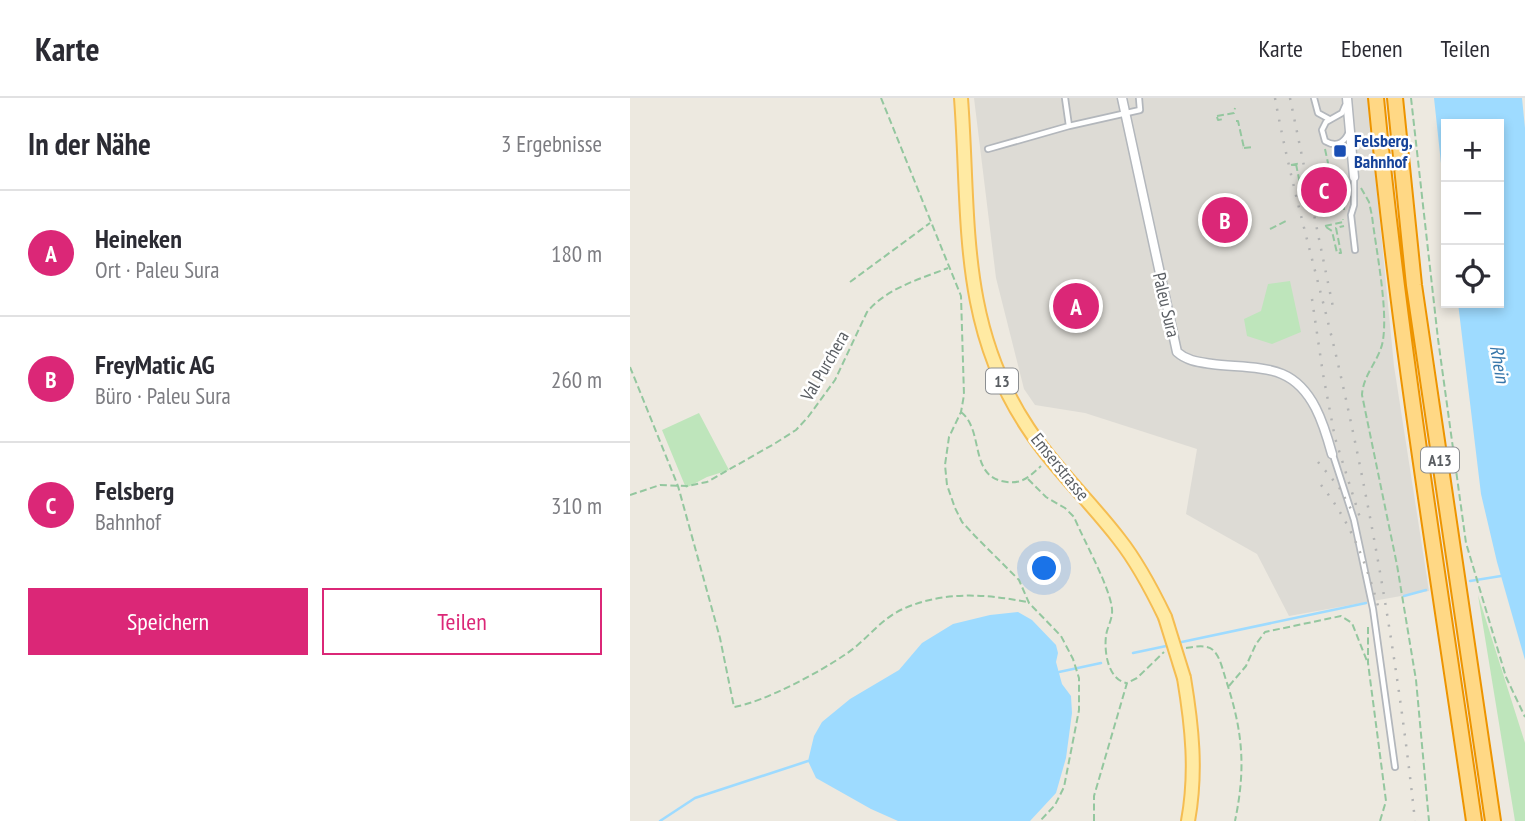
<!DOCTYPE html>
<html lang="de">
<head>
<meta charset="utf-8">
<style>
  :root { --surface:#fff; --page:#f7f7f7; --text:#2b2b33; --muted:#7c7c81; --line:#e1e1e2; --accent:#db2777 }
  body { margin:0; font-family:"PT Sans Narrow",sans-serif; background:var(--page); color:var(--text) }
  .controls { position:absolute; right:21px; top:21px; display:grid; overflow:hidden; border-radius:0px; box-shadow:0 4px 10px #0003 }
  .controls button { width:63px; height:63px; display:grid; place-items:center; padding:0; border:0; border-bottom:2px solid var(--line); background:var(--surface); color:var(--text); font:35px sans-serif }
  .you { position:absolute; left:415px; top:471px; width:24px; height:24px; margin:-18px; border:5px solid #fff; border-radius:50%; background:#1a73e8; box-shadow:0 0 0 10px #1a73e833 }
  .badge { display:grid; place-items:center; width:46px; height:46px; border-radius:50%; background:var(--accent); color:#fff; font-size:23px; font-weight:700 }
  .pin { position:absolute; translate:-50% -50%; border:4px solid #fff; box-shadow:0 2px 7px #0006 }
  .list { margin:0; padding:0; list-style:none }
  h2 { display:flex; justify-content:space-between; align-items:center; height:91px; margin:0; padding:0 28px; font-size:30px }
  h2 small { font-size:23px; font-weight:400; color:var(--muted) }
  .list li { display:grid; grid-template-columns:46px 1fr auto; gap:21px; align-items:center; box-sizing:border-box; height:126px; padding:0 28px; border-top:2px solid var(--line) }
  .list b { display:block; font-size:26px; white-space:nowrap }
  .list p { margin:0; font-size:23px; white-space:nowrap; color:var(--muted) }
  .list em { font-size:23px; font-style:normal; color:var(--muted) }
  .actions { display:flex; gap:14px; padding:21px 28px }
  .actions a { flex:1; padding:16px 0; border:2px solid var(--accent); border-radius:0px; text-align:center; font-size:24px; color:var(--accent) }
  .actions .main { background:var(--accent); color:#fff }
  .icon { flex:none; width:38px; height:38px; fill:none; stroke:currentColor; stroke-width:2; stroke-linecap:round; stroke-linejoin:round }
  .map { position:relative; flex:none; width:895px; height:723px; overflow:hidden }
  header { display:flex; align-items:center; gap:42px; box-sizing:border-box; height:98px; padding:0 35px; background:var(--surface); border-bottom:2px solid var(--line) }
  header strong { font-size:33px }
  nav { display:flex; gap:38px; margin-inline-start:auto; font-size:24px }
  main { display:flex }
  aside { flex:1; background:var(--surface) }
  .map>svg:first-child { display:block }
</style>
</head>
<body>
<header>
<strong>Karte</strong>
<nav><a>Karte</a><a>Ebenen</a><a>Teilen</a></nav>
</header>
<main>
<aside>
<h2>In der Nähe<small>3 Ergebnisse</small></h2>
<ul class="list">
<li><span class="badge">A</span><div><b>Heineken</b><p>Ort · Paleu Sura</p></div><em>180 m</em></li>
<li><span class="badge">B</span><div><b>FreyMatic AG</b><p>Büro · Paleu Sura</p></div><em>260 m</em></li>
<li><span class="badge">C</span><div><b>Felsberg</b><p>Bahnhof</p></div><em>310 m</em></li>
</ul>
<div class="actions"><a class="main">Speichern</a><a>Teilen</a></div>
</aside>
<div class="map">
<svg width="895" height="723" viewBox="0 0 895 723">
  <rect width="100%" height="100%" fill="#ede9e0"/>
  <path fill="#dddbd5" d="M344,0H738L764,268L799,493L659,518L627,456L556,416L567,351L455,315L405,307L394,291L366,180Z"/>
  <path fill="#bee5bb" d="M660,183L671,234L642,246L617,238L614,221L631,213L638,186Z
    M69,315L99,372L77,379L56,390L32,332Z
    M848,497L895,645V723H885Z"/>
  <path fill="#9edbff" d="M804,0H892L895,30V562L867,464L851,396L828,205H869V26H816V112Z
    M388,514L402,522L426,547L428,555L426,564L432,586L441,598L442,615L436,660L426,695L400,723H268L241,711L186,680L178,663L184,638L192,624L220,601L269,572L292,545L323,526L360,517Z"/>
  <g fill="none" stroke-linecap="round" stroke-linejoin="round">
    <path stroke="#9edbff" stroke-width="2.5" d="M840,483L871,478
      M774,498L796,492
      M547,545L736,505
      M503,555L541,547
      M429,574L471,565
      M30,723L65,700L178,663"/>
    <defs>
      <path id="lane" d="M435,0L439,28L510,12L509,0
        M684,0L688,15L699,21
        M715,8L712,15L696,24L692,32L695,43C705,49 713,46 718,36
        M358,51L439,28
        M724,80V107L721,117L725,152
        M703,357L724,422L743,511L765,669"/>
      <path id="street" d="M492,0L547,254C557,263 569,264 582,266C603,269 634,268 652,276C683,289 694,327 702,356
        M717,0L724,79"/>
      <path id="primary" d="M331,0C340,118 328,225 398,330C424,370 460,403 489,441C508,465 522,492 535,519
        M554,580C562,628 567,674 558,723"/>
      <path id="highway" d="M746,0C769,242 809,482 844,723
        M765,0L784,187L863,723"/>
    </defs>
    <use href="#lane" stroke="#b3b7bc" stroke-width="8"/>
    <use href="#street" stroke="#b3b7bc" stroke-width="11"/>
    <use href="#primary" stroke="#f5bd51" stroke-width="16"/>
    <use href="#highway" stroke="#ed9400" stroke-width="18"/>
    <path stroke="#94c79f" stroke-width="2" stroke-dasharray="7 3.5" stroke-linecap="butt" d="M251,0L331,198L334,297L331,314L319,339L315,367L317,387L325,410L332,424L345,438L389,482L399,505L431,538L443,561L449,580V612L434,689L425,707L410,723
      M781,0L808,241L836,445L876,579L895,619
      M587,18L604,15L605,10
      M587,19L588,22L594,21
      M606,23H608L614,50H612
      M614,50L623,49
      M695,51L707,107L714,109V112
      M666,66L674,106
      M661,67L671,65
      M731,90L739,104L742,118C746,152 758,209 753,242C750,262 733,276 732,297L767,467L786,582L799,723
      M695,128L713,124V121
      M696,129L702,133L707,155H711L706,130L714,128
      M640,131L658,122
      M220,184L300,125
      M0,269L48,388L90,540L104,609C134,604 190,574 216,556C237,542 251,520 275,510C315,493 356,496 397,504
      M331,314C355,333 338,380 377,384C393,386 400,378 411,368
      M398,381L416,399L435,410L444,419C454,443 480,489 482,511C483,521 477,529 476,538C474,554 478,581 496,585
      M0,397L30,387L57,388L77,384L144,346L166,332L178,319L205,282L237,214C257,190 290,181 318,170
      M738,529V565L756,703L750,723
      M556,550C564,549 576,546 583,552C590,558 593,573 596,582C613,634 616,670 605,723
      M599,588L616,568L626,546L635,534L711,518L722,525L737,563
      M464,723V698L497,585L507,580L534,554"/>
    <use href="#lane" stroke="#fff" stroke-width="4.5"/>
    <use href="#street" stroke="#fff" stroke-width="8"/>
    <use href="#primary" stroke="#ffeaa3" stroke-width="12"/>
    <use href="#highway" stroke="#ffd885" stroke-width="14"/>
    <path stroke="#b2b3b3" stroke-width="2.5" stroke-dasharray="2 9" stroke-linecap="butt" d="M645,0C662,94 690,185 711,279C744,426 769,573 785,723
      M660,0L703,209
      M682,201L693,276L705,340L731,423
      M688,364L709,389L722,413
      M691,387C720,423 736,464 748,508"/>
    <defs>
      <path id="primary-bridge" d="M535,519L554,580"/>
    </defs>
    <use href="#primary-bridge" stroke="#f5bd51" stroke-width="16" stroke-linecap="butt"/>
    <use href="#primary-bridge" stroke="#ffeaa3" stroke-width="12"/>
  </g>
  <rect fill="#1a4fb4" stroke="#fff" stroke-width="2.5" x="703" y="46" width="14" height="14" rx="3.5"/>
  <g text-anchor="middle" stroke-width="5" stroke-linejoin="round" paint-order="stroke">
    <g fill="#fff" stroke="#8b8e91" stroke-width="2">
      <rect x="356" y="270.5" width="32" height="25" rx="5"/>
      <rect x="791" y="349.5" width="38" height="25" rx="5"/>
    </g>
    <g font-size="16" font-weight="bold" fill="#595d62">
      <text x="372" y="289">13</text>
      <text x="810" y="368">A13</text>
    </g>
    <g font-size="18" font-weight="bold" fill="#164399" stroke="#fff" text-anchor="start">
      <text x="724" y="49">Felsberg,<tspan x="724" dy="21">Bahnhof</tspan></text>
    </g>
    <g font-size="18" fill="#595d62" stroke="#fff">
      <text transform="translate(536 207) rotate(77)" y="6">Paleu Sura</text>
      <text transform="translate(195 268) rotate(-60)" y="6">Val Purchera</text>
      <text transform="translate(430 369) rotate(51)" y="6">Emserstrasse</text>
    </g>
    <g font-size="19" font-style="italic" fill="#3676aa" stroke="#fff">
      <text transform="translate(870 266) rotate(80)" y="7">Rhein</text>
    </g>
  </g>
</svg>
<div class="controls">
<button>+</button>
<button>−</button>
<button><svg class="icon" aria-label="locate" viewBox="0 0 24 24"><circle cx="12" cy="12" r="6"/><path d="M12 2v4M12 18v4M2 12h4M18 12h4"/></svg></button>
</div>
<div class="you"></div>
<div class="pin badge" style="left:446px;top:208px">A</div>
<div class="pin badge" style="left:595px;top:122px">B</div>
<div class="pin badge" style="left:694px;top:92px">C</div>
</div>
</main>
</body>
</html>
